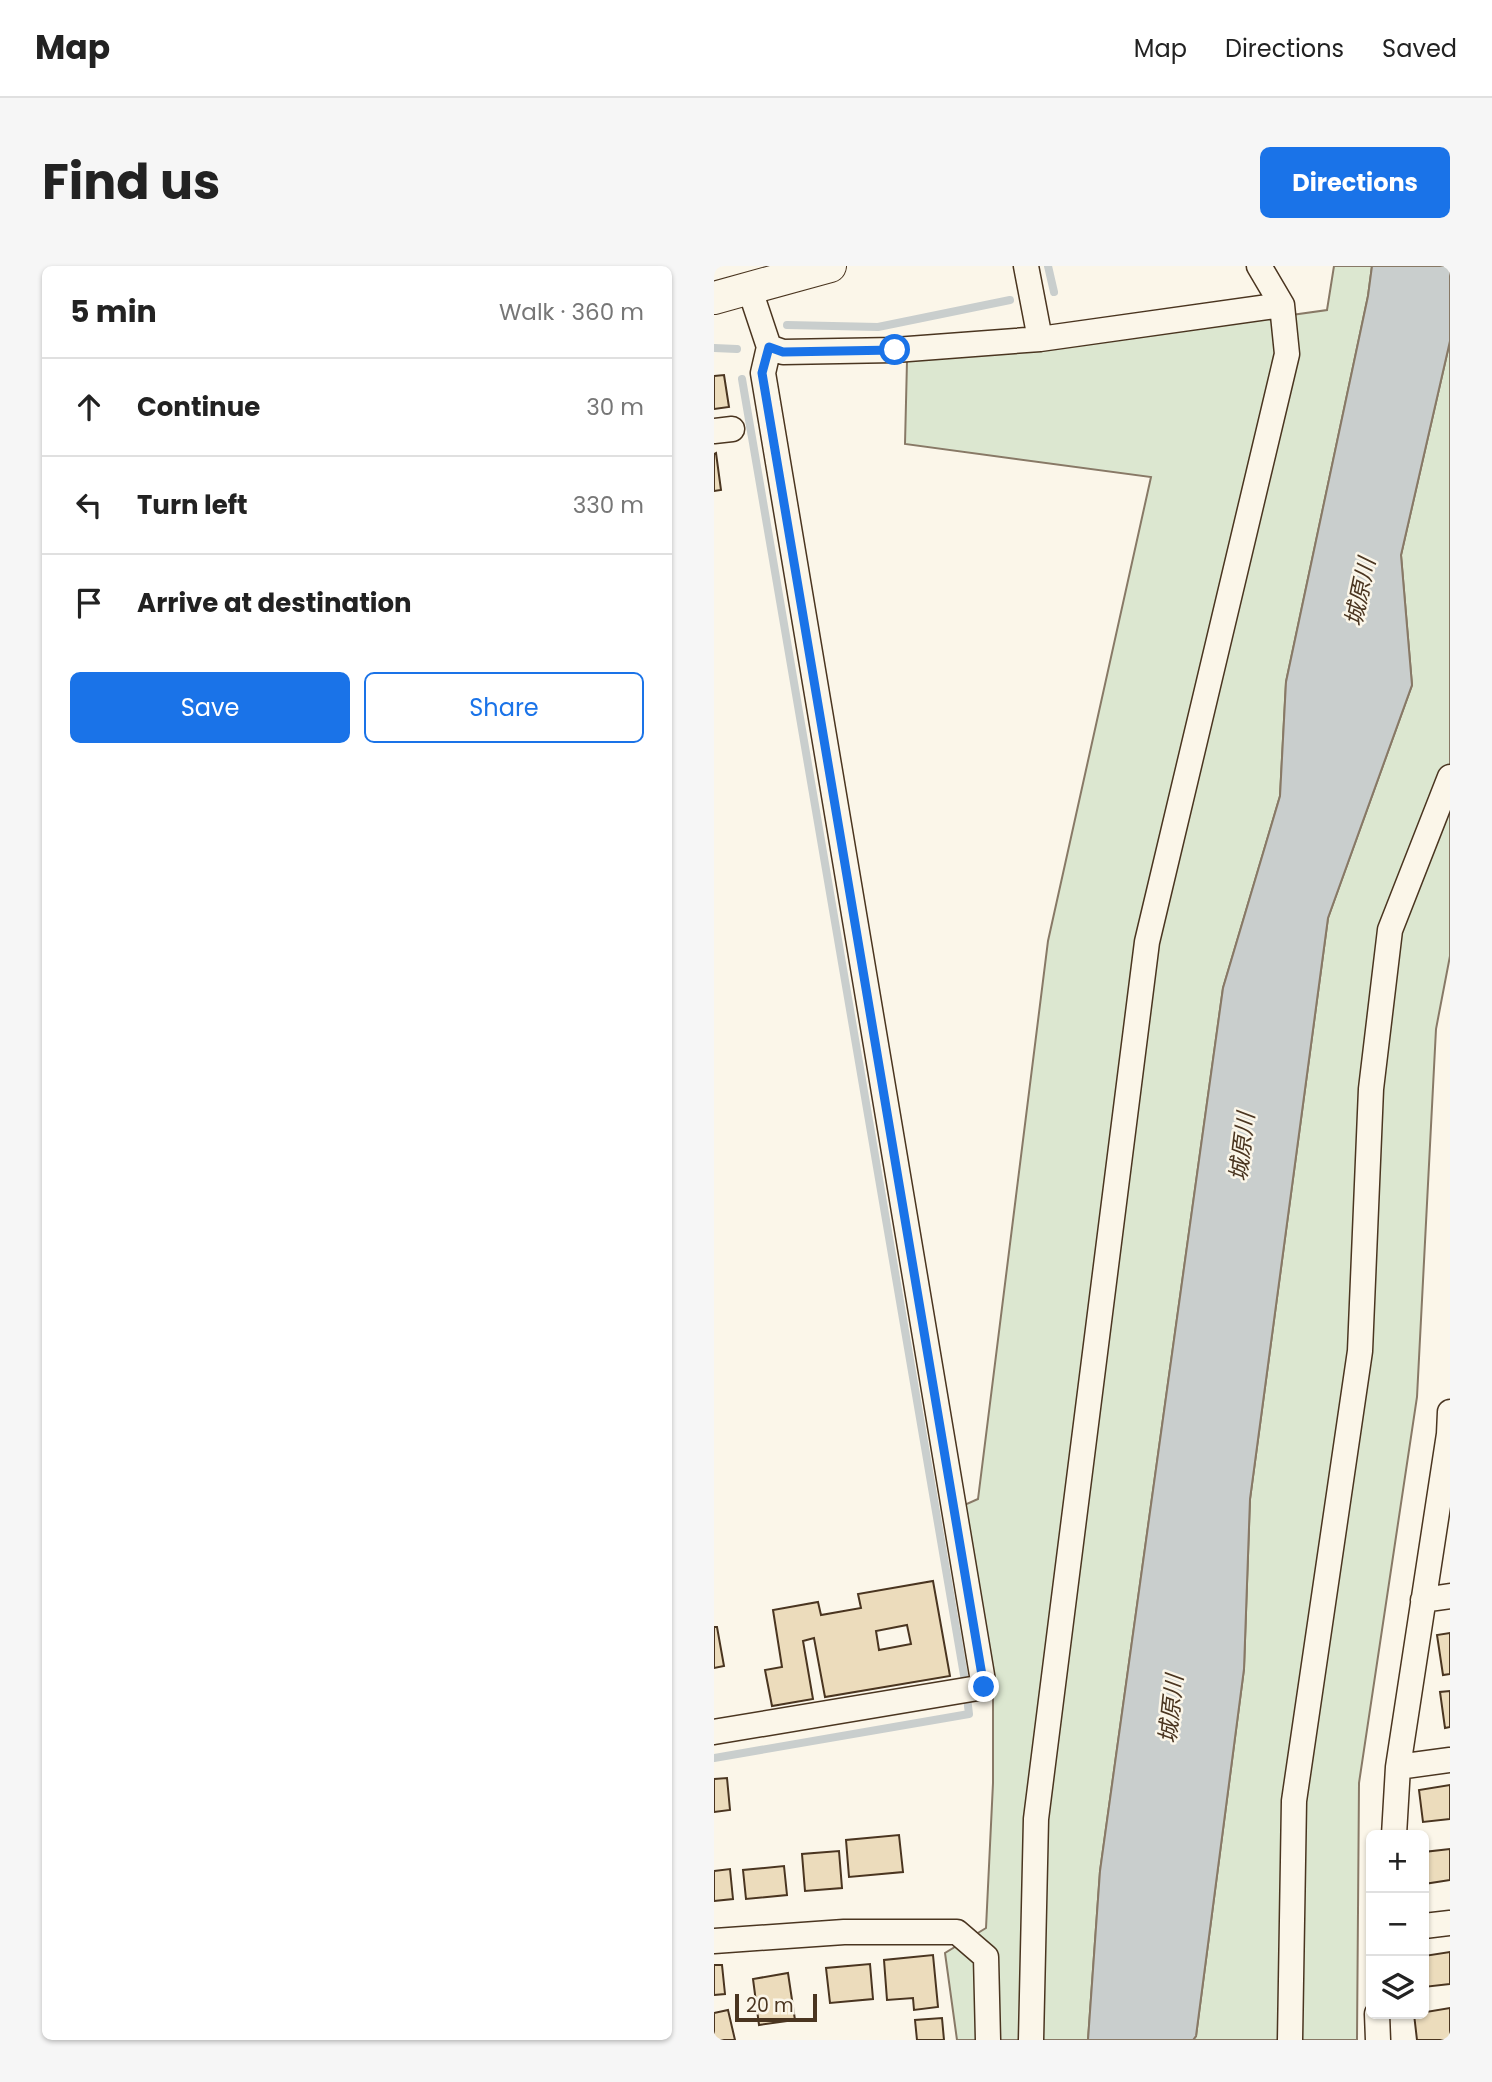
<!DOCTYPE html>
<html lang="en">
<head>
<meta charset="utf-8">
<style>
  :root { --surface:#fff; --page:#f6f6f6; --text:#222; --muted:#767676; --line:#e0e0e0; --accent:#1a73e8 }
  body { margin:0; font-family:Poppins,"Noto Sans JP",sans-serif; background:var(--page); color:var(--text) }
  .controls { position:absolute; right:21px; bottom:21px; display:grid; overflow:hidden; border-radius:10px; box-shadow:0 2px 5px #0004 }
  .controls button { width:63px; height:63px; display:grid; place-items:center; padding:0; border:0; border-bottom:2px solid var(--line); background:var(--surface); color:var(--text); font:35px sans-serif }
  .scale { position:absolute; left:21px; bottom:18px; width:82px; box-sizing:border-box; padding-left:7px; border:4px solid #4a3520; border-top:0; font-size:19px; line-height:24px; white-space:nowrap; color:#4a3520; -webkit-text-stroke:5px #fbf6e9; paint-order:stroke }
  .stop { position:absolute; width:21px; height:21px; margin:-16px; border:5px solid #1a73e8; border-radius:50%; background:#fff }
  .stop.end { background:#1a73e8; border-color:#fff; box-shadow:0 2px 7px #0008 }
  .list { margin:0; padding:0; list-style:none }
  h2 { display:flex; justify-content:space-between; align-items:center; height:91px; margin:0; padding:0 28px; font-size:30px }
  h2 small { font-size:23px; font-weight:400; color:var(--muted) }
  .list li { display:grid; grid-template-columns:46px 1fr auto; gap:21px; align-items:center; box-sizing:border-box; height:98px; padding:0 28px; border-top:2px solid var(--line) }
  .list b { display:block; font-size:26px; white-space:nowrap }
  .list em { font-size:23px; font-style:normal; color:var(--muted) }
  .actions { display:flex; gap:14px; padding:21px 28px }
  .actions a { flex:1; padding:16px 0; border:2px solid var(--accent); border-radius:10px; text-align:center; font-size:24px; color:var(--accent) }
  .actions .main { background:var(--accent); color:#fff }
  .icon { flex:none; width:38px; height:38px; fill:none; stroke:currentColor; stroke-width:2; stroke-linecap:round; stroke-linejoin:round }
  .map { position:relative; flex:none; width:736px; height:1774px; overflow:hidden; border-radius:10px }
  header { display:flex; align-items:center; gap:42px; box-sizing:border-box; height:98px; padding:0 35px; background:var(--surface); border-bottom:2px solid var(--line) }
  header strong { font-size:33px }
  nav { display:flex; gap:38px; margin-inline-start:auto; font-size:24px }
  .intro { display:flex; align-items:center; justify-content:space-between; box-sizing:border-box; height:168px; padding:0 42px }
  h1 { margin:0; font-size:49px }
  .button { padding:18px 32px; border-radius:10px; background:var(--accent); color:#fff; font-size:24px; font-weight:700 }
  main { display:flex; gap:42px; padding:0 42px }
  aside { flex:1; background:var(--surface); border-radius:10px; box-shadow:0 2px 5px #0004 }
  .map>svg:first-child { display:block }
</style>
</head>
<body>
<header>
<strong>Map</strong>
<nav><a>Map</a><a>Directions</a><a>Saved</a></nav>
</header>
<div class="intro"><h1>Find us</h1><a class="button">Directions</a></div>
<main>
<aside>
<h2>5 min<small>Walk · 360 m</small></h2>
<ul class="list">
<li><svg class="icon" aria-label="ahead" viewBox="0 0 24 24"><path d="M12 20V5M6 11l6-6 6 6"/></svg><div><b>Continue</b></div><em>30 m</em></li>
<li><svg class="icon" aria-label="left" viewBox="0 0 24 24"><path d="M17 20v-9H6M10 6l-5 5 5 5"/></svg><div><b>Turn left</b></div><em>330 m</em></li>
<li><svg class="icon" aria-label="arrive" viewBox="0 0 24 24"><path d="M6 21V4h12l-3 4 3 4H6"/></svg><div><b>Arrive at destination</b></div></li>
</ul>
<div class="actions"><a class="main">Save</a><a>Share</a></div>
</aside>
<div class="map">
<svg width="736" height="1774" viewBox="0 0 736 1774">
  <rect width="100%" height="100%" fill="#fbf6e9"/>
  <path fill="#dce7d0" stroke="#887966" stroke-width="2" d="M620,0H658L654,30L572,416L566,530L509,722L386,1605L374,1774H243L231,1687L272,1662L279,1517V1420L248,1240L264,1233L334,675L437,211L191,178L193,95L354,80L613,44Z
    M736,75V690L722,763L703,1131L645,1517L643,1774H479L482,1770L530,1403L536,1233L614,652L698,419L687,289Z"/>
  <path fill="#c9cecd" stroke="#887966" stroke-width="2" d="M658,0H736V75L687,289L698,419L614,652L536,1233L530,1403L482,1770L479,1774H374L386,1605L509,722L566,530L572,416L654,30Z"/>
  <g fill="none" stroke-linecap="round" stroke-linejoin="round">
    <path stroke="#c9cecd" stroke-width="8" d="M334,0L340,26
      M73,59L164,61L296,34
      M0,82L23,83
      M0,1492L255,1448L251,1415L28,113"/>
  </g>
  <path fill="#ecdcbc" stroke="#4a3520" stroke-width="2" fill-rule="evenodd" d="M10,109L15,141L0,143V110Z
    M2,187L7,224L0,225V188Z
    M219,1315L236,1410L111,1431L100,1372L89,1375L99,1433L58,1440L51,1404L68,1401L59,1344L104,1336L107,1349L147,1342L144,1328ZM193,1359L197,1378L165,1384L162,1365Z
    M0,1361H3L10,1400L0,1402Z
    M736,1367V1408L729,1409L723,1369Z
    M736,1425V1461L731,1462L726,1426Z
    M13,1512L16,1544L0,1546V1513Z
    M736,1519V1553L709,1556L705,1524Z
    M185,1569L189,1606L135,1611L132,1574Z
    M736,1583V1614L710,1618V1586Z
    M125,1585L128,1622L91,1625L88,1588Z
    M70,1600L73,1629L32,1633L29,1604Z
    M16,1603L19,1633L0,1635V1605Z
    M736,1686V1718L710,1721V1690Z
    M219,1689L224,1741L200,1744L199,1732L173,1734L170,1694Z
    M156,1698L159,1733L116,1737L112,1702Z
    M0,1699H8L11,1728L0,1729Z
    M74,1707L81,1754L45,1759L39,1713Z
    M736,1742V1774H703L700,1748Z
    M14,1744L21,1774H0V1747Z
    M228,1752L230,1774H203L201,1754Z"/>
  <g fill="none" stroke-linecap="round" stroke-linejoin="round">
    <defs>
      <path id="minor" d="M312,0L326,73
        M36,24L55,81
        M0,165L18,163
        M709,1334L736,1330
        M0,1466L270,1421L49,107L55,81L69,86L181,84L326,73L568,39
        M684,1501L736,1494
        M680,1569L684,1501L735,1168L736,1146
        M710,1660L736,1657
        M0,1675L130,1666H243L272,1691L274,1774
        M663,1748L664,1774
        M317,1774L322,1553L433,676L573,88L568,39L545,0
        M576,1774L580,1535L646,1085L657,823L676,664L736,511"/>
      <path id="tertiary" d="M0,32L116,0"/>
    </defs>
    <use href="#minor" stroke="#4a3520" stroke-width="27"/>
    <use href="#tertiary" stroke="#4a3520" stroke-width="34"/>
    <use href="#minor" stroke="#fbf6e9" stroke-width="24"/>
    <use href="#tertiary" stroke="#fbf6e9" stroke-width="32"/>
  </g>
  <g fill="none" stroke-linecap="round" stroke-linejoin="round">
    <path stroke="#1a73e8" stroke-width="9" d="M181,84L69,86L55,81L48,107L270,1421"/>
  </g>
  <g text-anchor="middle" stroke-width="5" stroke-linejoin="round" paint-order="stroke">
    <g font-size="23" font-style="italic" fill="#4a3520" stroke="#fbf6e9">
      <text transform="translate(646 326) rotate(-78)" y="8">城原川</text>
      <text transform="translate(528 881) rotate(-83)" y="8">城原川</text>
      <text transform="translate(457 1443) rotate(-84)" y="8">城原川</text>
    </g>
  </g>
</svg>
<div class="controls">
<button>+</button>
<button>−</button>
<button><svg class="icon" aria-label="layers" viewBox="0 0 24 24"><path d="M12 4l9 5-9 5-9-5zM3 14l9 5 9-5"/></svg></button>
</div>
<div class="scale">20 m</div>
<div class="stop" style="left:181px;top:84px"></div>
<div class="stop end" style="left:270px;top:1421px"></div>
</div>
</main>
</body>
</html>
